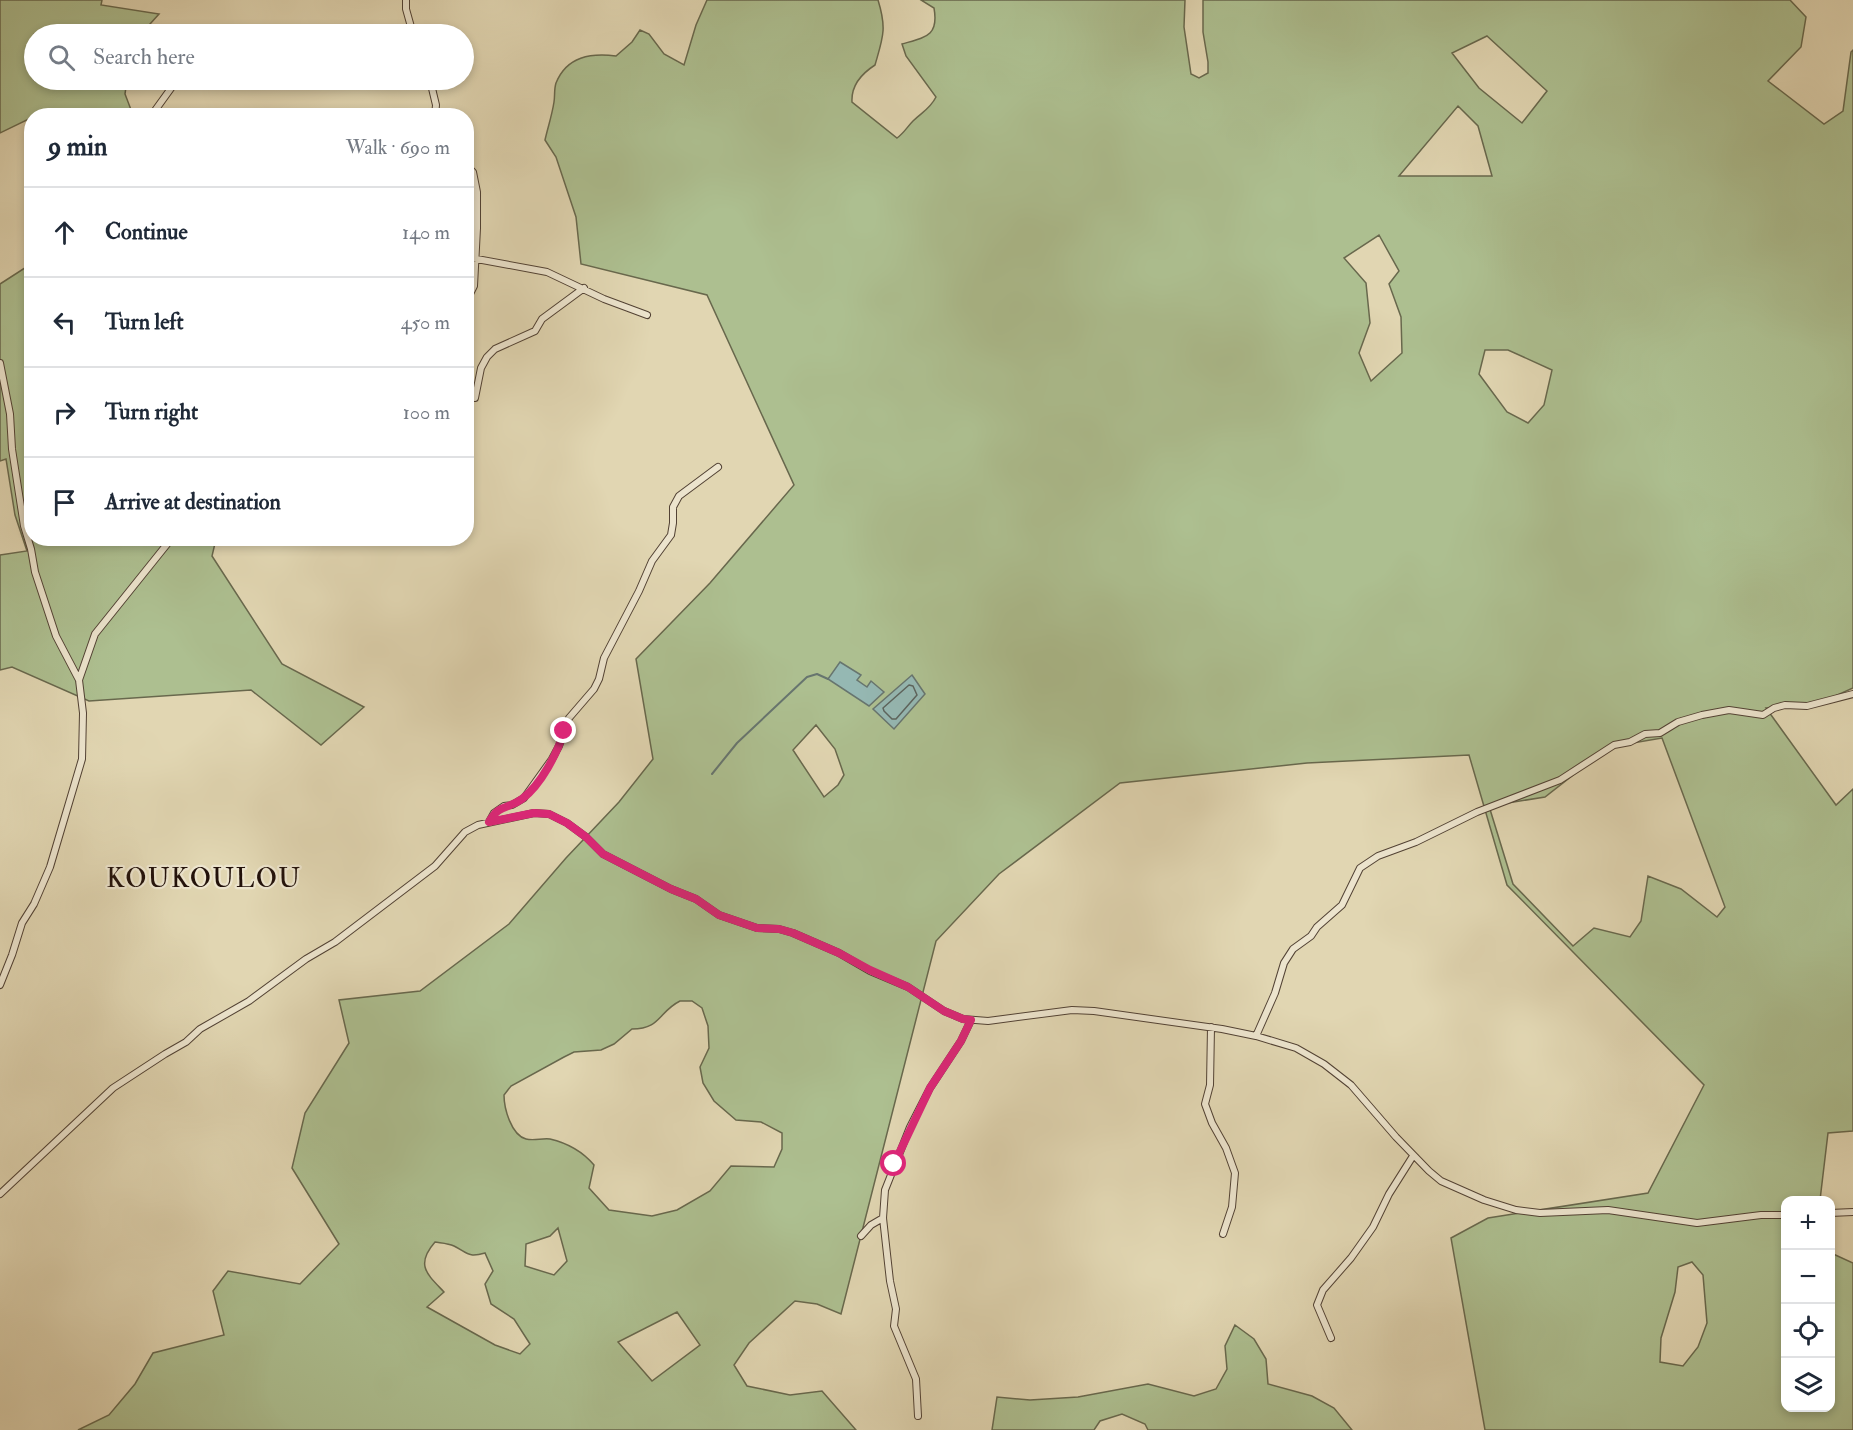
<!DOCTYPE html>
<html lang="en">
<head>
<meta charset="utf-8">
<style>
  :root { --surface:#fff; --page:#f2f2f3; --text:#1f2937; --muted:#747a83; --line:#e0e1e3 }
  body { margin:0; font-family:"IM FELL Double Pica",serif; background:var(--page); color:var(--text) }
  .controls { position:absolute; right:18px; bottom:18px; display:grid; overflow:hidden; border-radius:12px; box-shadow:0 3px 9px #0003 }
  .controls button { width:54px; height:54px; display:grid; place-items:center; padding:0; border:0; border-bottom:2px solid var(--line); background:var(--surface); color:var(--text); font:30px sans-serif }
  .stop { position:absolute; width:18px; height:18px; margin:-14px; border:4px solid #db2777; border-radius:50%; background:#fff }
  .stop.end { background:#db2777; border-color:#fff; box-shadow:0 2px 6px #0008 }
  .list { margin:0; padding:0; list-style:none }
  h2 { display:flex; justify-content:space-between; align-items:center; height:78px; margin:0; padding:0 24px; font-size:26px }
  h2 small { font-size:20px; font-weight:400; color:var(--muted) }
  .list li { display:grid; grid-template-columns:39px 1fr auto; gap:18px; align-items:center; box-sizing:border-box; height:90px; padding:0 24px; border-top:2px solid var(--line) }
  .list b { display:block; font-size:22px; white-space:nowrap }
  .list em { font-size:20px; font-style:normal; color:var(--muted) }
  .icon { flex:none; width:33px; height:33px; fill:none; stroke:currentColor; stroke-width:2; stroke-linecap:round; stroke-linejoin:round }
  .map { position:relative; flex:none; width:1853px; height:1430px; overflow:hidden }
  .search { position:absolute; background:var(--surface); box-shadow:0 3px 9px #0003; left:24px; top:24px; width:450px; height:66px; display:flex; align-items:center; gap:15px; box-sizing:border-box; padding:0 21px; border-radius:33px; color:var(--muted); font-size:22px }
  .panel { position:absolute; background:var(--surface); box-shadow:0 3px 9px #0003; left:24px; top:108px; width:450px; height:438px; border-radius:24px }
  .map>svg:first-child { display:block }
</style>
</head>
<body>
<div class="map">
<svg width="1853" height="1430" viewBox="0 0 1853 1430">
  <rect width="100%" height="100%" fill="#e1d6b2"/>
  <filter id="stains"><feTurbulence type="fractalNoise" baseFrequency=".00333" numOctaves="4"/><feColorMatrix values="0 0 0 0 .2 0 0 0 0 .09 0 0 0 0 .02 0 0 0 .5 -.17"/></filter>
  <radialGradient id="worn" r=".72"><stop offset=".6" stop-color="#630" stop-opacity="0"/><stop offset="1" stop-color="#630" stop-opacity=".3"/></radialGradient>
  <path fill="#adbf90" stroke="#68684d" stroke-width="1.5" fill-rule="evenodd" d="M0,0H102L101,5L159,14L141,34H34V80H127L125,94L133,115L32,116L31,118L0,133Z
    M707,0H878C887,29 883,37 875,65C861,74 851,85 852,102L897,138C904,133 907,127 913,121C922,112 930,109 936,97L906,56L902,44C926,37 939,36 934,8L921,0H1185L1184,27L1191,74L1199,78L1208,73V62L1203,32V0H1790L1806,17L1801,47L1768,81L1824,124L1843,111L1851,52L1853,50V688L1811,707L1766,708L1836,805L1853,789V1131L1828,1133L1820,1200H1786V1408H1830L1831,1253L1853,1263V1430H1485L1451,1238L1488,1218L1648,1193L1704,1085L1507,885L1469,755L1307,763L1120,783L999,874L936,941L841,1314L817,1304L795,1301L749,1343L734,1365L747,1386L790,1395L822,1391L856,1430H78L109,1415L135,1384L153,1353L224,1335L213,1291L228,1271L300,1284L339,1244L292,1168L305,1113L349,1043L339,1000L420,991L509,924L566,858L619,802L653,759L636,659L710,583L794,485L707,295L581,264L576,217L556,157L545,140C548,127 552,115 554,102C555,96 554,89 556,83C567,56 591,53 616,56L632,42L640,30L649,34L664,54L684,65L696,25ZM1487,36L1547,91L1522,123L1479,88L1452,53ZM1458,106L1478,126L1492,176H1399ZM1379,235L1399,271L1389,284L1401,317L1402,353L1371,381L1359,353L1370,323L1366,283L1344,258ZM1485,350H1508L1552,370L1544,405L1528,423L1507,412L1479,374ZM816,725L835,749L844,775L838,785L824,797L793,750ZM1662,738L1725,907L1717,917L1681,889L1648,876L1641,921L1630,937L1594,928L1573,946L1513,884L1489,806L1545,797L1609,747ZM680,1001H692L702,1008L708,1026L709,1048L700,1067L703,1083L714,1101L736,1120L761,1122L782,1133V1149L774,1167L731,1166L710,1191L677,1210L652,1216L609,1210L589,1188L594,1165C583,1152 567,1143 550,1139C542,1138 534,1141 526,1139C511,1135 504,1108 504,1095L511,1086L564,1057L574,1052L601,1050L614,1044L632,1029C661,1029 658,1012 680,1001ZM558,1228L567,1261L554,1275L525,1266L526,1244L550,1236ZM435,1242C441,1243 448,1243 454,1246C468,1253 468,1258 485,1253L493,1271L485,1284L491,1304L514,1319L530,1344L520,1354L495,1345L427,1307L444,1292C427,1274 415,1265 435,1242ZM1692,1262L1703,1275L1707,1323L1698,1347L1683,1366L1660,1362L1661,1338L1675,1292L1678,1267ZM677,1312L700,1345L652,1381L618,1342Z
    M31,256L32,538L216,539L212,556L282,664L364,707L321,745L251,690L89,701L12,667L0,670V555L27,551L15,515L6,459L0,461V284L28,266Z
    M1235,1325L1254,1339L1266,1359L1268,1384L1312,1396L1334,1408L1352,1430H1148L1145,1424L1122,1414L1100,1421L1094,1430H992L997,1397L1030,1400L1078,1397L1148,1384L1194,1396L1216,1389L1227,1369L1225,1346Z"/>
  <path fill="#95b8b3" stroke="#67756f" stroke-width="1.5" d="M840,662L861,675L857,680L867,687L871,681L884,692L869,706L828,679Z
    M912,675L925,694L894,729L873,709Z"/>
  <g fill="none" stroke-linecap="round" stroke-linejoin="round">
    <path stroke="#5c645e" stroke-width="1.5" d="M909,685L913,686L917,695L896,719H892L884,711L883,708Z"/>
    <path stroke="#67756f" stroke-width="2" d="M712,774L737,743L807,677L817,674L828,679"/>
    <defs>
      <path id="street" d="M406,0V9L413,34
        M402,34L413,33
        M430,80L436,105L435,116
        M151,116L177,80
        M466,165L473,172L477,192V228L474,286L466,302
        M466,257L547,272L604,299L647,315
        M0,363L10,414L12,449L24,526L31,549L35,572L56,636L79,680L83,713L82,759L50,867L34,904L22,923L12,955L0,985
        M475,398L481,368L487,357L495,349L535,331L542,319L584,288
        M79,680L95,634L172,538
        M489,822L494,813L504,806L512,805L524,798L552,759L559,746L569,718L594,689L599,679L604,658L639,591L652,561L671,535L673,523V507L679,496L718,467
        M1211,1027L1210,1085L1205,1104L1212,1123L1226,1148L1235,1173L1232,1207L1223,1234
        M1256,1036L1275,993L1284,963L1293,949L1311,936L1317,927L1342,905L1360,868L1378,856L1416,842L1477,812L1560,780L1614,745L1630,742L1645,734L1660,733L1678,722L1702,715L1729,710L1763,715L1774,708L1785,705L1807,706L1853,694
        M0,1194L113,1088L165,1054L186,1042L200,1029L249,1001L306,959L335,942L435,866L465,832L478,825L534,813L549,814L567,823L586,837L603,854L671,889L696,899L719,915L757,928L779,929L793,933L839,953L870,971L908,987L944,1011L963,1019L988,1021L1072,1010L1094,1011L1222,1029L1256,1036L1296,1048L1324,1064L1351,1085L1396,1137L1429,1171L1441,1181L1484,1200L1516,1210L1540,1213L1608,1210L1697,1223L1761,1215H1786
        M1830,1213L1853,1212
        M861,1236L871,1225L883,1218
        M1331,1338L1317,1305L1323,1290L1351,1258L1373,1227L1389,1194L1413,1156
        M918,1416L916,1379L894,1326L896,1309L890,1281L883,1218L885,1190L910,1127L930,1088L961,1041L971,1020"/>
    </defs>
    <use href="#street" stroke="#524234" stroke-width="8"/>
    <use href="#street" stroke="#ece4cd" stroke-width="6"/>
  </g>
  <g fill="none" stroke-linecap="round" stroke-linejoin="round">
    <path stroke="#db2777" stroke-width="8" d="M564,731C558,752 541,785 522,799C507,810 500,803 489,822L534,813L549,814L567,823L586,837L603,854L671,889L696,899L719,915L757,928L779,929L793,933L839,953L870,970L908,987L944,1011L963,1019L971,1020L961,1041L930,1088L894,1164"/>
  </g>
  <g text-anchor="middle" stroke-width="4.5" stroke-linejoin="round" paint-order="stroke">
    <g font-size="26" letter-spacing="1.5" fill="#22110a" stroke="#ece4cd">
      <text x="204" y="887">KOUKOULOU</text>
    </g>
  </g>
  <rect width="100%" height="100%" filter="url(#stains)"/>
  <rect width="100%" height="100%" fill="url(#worn)"/>
</svg>
<div class="controls">
<button>+</button>
<button>−</button>
<button><svg class="icon" aria-label="locate" viewBox="0 0 24 24"><circle cx="12" cy="12" r="6"/><path d="M12 2v4M12 18v4M2 12h4M18 12h4"/></svg></button>
<button><svg class="icon" aria-label="layers" viewBox="0 0 24 24"><path d="M12 4l9 5-9 5-9-5zM3 14l9 5 9-5"/></svg></button>
</div>
<div class="stop" style="left:894px;top:1164px"></div>
<div class="stop end" style="left:564px;top:731px"></div>
<div class="search"><svg class="icon" aria-label="search" viewBox="0 0 24 24"><circle cx="10" cy="10" r="6"/><path d="M15 15l6 6"/></svg>Search here</div>
<section class="panel">
<h2>9 min<small>Walk · 690 m</small></h2>
<ul class="list">
<li><svg class="icon" aria-label="ahead" viewBox="0 0 24 24"><path d="M12 20V5M6 11l6-6 6 6"/></svg><div><b>Continue</b></div><em>140 m</em></li>
<li><svg class="icon" aria-label="left" viewBox="0 0 24 24"><path d="M17 20v-9H6M10 6l-5 5 5 5"/></svg><div><b>Turn left</b></div><em>450 m</em></li>
<li><svg class="icon" aria-label="right" viewBox="0 0 24 24"><path d="M7 20v-9h11M14 6l5 5-5 5"/></svg><div><b>Turn right</b></div><em>100 m</em></li>
<li><svg class="icon" aria-label="arrive" viewBox="0 0 24 24"><path d="M6 21V4h12l-3 4 3 4H6"/></svg><div><b>Arrive at destination</b></div></li>
</ul>
</section>
</div>
</body>
</html>
